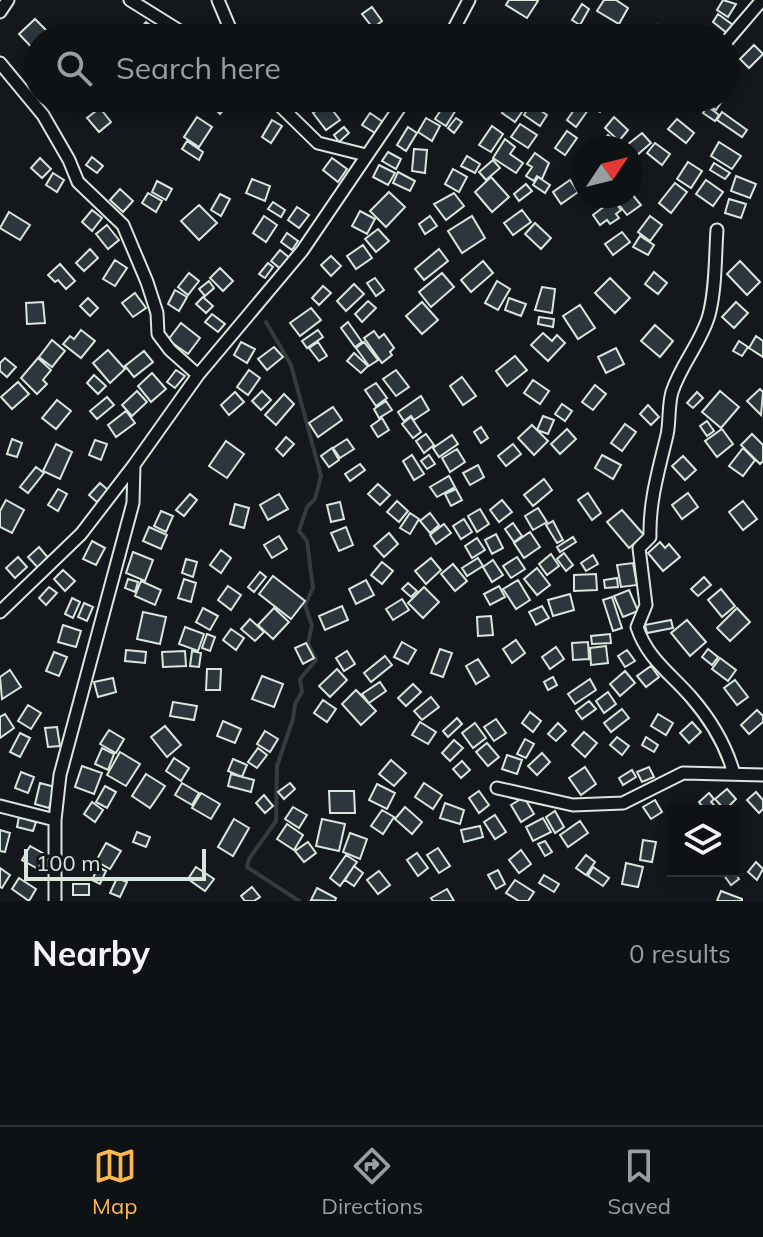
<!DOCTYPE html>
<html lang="en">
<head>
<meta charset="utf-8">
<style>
  :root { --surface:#0f1215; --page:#181b1e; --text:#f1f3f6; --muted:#9b9ea0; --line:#2f3234; --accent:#ffb74d }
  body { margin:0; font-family:Mulish,sans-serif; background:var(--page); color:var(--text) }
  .controls { position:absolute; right:24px; bottom:24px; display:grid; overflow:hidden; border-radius:0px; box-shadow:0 4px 12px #0003 }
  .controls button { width:72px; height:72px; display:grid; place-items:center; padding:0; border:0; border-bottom:2px solid var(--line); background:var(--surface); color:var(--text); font:40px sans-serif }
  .compass { position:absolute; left:571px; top:136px; width:72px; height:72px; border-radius:50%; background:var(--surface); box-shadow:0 4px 12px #0003; rotate:55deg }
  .scale { position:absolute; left:24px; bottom:20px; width:182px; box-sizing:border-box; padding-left:8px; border:4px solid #d8e6dc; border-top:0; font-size:22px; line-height:28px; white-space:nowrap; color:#d8e6dc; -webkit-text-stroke:6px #14181c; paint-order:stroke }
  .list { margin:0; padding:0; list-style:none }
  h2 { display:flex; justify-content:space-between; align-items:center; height:104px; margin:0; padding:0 32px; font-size:34px }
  h2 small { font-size:26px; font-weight:400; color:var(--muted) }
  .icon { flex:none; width:44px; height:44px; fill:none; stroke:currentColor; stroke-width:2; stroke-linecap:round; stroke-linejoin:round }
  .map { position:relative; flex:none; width:763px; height:901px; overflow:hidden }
  .search { position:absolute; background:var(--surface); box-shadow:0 4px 12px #0003; left:24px; right:24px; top:24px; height:88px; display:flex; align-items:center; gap:20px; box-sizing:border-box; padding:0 28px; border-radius:44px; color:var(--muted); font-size:30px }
  .sheet { height:224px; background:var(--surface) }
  nav { display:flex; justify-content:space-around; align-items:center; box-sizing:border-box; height:112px; border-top:2px solid var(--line); background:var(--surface); font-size:22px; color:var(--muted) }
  nav a { display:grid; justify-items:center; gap:4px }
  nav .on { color:var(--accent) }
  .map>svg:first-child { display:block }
</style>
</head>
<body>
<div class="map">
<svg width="763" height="901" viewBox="0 0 763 901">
  <rect width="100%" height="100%" fill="#14181c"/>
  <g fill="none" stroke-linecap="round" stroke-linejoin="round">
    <path stroke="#363b3e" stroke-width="4" d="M266,322L291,365L321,476L315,499L307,507L299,531L307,541L313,588L305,605L312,626L308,643L316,660L300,679L302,692L295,704L293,719L277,766L276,821L249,859L247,867L299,901"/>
  </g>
  <path fill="#2c363c" stroke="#d8e6dc" stroke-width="2" d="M509,0H536L538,1L527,18L506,5Z
    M604,0H616L628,8L619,24L597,11Z
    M723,0L736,4L728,17L717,10Z
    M582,4L589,9L580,25L572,20Z
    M372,7L382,21L373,28L362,14Z
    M718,14L733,25L727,33L713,22Z
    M35,19L54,38H38V54L19,34Z
    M146,22L158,31L152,38H132Z
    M658,25L674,38H648Z
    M401,27L408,38H390L388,36Z
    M754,45L763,54L749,68L740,59Z
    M211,98H232L233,99L220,114L208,102Z
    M512,98L526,106L515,122L502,113Z
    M588,98H604L607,99L600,112L585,105Z
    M698,98H724L716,110Z
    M446,102L457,108L446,126L435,119Z
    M327,103L340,120L326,130L313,113Z
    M579,103L588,110L576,127L567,120Z
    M531,104L547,115L540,126L524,115Z
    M707,106L719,115L715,121L703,113Z
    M100,108L111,122L99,132L87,118Z
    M722,112L747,130L742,137L717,120Z
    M370,113L383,122L375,133L362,125Z
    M197,117L212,127L199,147L184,137Z
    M614,117L628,130L619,141L605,128Z
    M426,118L440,126L432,141L418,132Z
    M456,118L462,122L454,133L448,128Z
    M677,119L694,133L686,143L668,129Z
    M272,120L282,126L271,143L262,137Z
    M520,124L537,135L528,148L511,137Z
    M492,126L503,134L491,152L479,145Z
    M344,127L349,133L339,142L334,135Z
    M408,127L417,133L406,151L397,145Z
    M567,131L577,138L565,155L555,148Z
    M642,133L651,143L636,156L627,145Z
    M608,135L619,145L616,148H610L603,142Z
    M505,139L515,147L510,154L523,163L516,173L493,158Z
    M187,141L203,152L199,160L182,149Z
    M719,142L741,156L732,169L711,156Z
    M655,143L670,154L662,165L647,153Z
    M414,149L427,150L425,173L412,171Z
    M388,152L401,159L396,169L382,161Z
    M535,153L549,163L542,179L537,176L534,181L526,176L532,167L527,164Z
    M467,156L480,164L475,173L461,166Z
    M92,157L103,166L97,173L86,165Z
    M40,158L51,169L42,178L31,168Z
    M332,158L347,169L338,182L323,170Z
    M493,160L500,168L486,180L479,172Z
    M688,162L702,171L691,188L677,179Z
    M714,163L730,173L725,179L710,170Z
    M379,165L395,173L388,185L373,177Z
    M453,169L467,177L459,192L445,184Z
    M398,172L415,181L410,191L393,183Z
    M53,173L64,180L57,192L46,185Z
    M736,176L756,184L750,198L731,191Z
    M491,177L509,197L492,212L475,192Z
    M538,177L550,185L545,193L533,185Z
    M252,179L270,186L265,201L246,193Z
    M570,180L578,192L561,204L553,192Z
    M706,180L723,192L713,206L696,194Z
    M157,181L172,189L166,200L152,192Z
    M675,183L687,192L671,213L659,203Z
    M526,184L532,191L519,201L514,194Z
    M120,189L133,201L123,212L110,200Z
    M389,192L405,207L386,227L370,211Z
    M148,193L162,201L156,212L142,203Z
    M454,193L464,206L446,220L434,204Z
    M631,193L641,205L627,215L616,201L623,196H631Z
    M220,194L230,199L221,216L211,210Z
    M729,199L746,204L741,218L725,213Z
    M613,200L621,210L616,214L619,218L610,224L607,220L600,225L593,215Z
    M273,202L285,210L281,217L268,209Z
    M199,205L217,223L199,240L181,221Z
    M297,207L309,215L299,228L288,220Z
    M92,210L102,218L92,231L82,222Z
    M522,210L531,222L513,235L504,223Z
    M360,211L375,219L367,234L352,226Z
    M9,212L30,225L20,240L0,228Z
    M264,216L277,225L266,242L253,233Z
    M430,216L437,226L425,234L419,224Z
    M472,216L485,238L462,253L448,231Z
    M650,216L662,225L650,241L638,232Z
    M535,223L551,238L541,249L525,234Z
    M107,225L119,240L108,249L96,234Z
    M378,229L389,241L376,252L365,239Z
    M622,232L630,242L613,255L605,244Z
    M287,233L298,241L292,250L281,242Z
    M640,236L654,245L648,255L633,247Z
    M363,245L372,258L356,269L347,256Z
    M90,249L98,258L84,271L76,263Z
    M439,249L448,261L424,280L415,269Z
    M280,250L291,259L282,270L271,261Z
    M331,256L341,266L331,276L321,265Z
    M115,260L127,268L115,286L103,279Z
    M483,261L493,273L471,292L461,280Z
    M740,261L760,282L747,295L727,274Z
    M268,263L273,267L265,278L259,274Z
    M60,264L75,281L66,289L58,280L55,282L48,275Z
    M220,268L233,281L223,291L210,278Z
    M654,272L667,283L658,294L645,284Z
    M189,273L199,281L188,295L178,287Z
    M442,273L454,287L431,307L419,292Z
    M375,278L384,290L376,296L367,283Z
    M610,278L630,298L615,313L595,293Z
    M209,281L214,288L205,296L199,289Z
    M497,281L510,289L498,310L485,303Z
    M354,284L364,294L346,311L337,301Z
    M323,286L331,293L319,305L312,298Z
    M542,287L555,289L552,313L535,310Z
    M175,290L187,297L179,311L168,304Z
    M135,293L146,308L133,317L122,303Z
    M203,297L213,306L206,313L196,304Z
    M88,298L98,308L90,316L80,306Z
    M509,298L526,304L521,316L505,310Z
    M368,301L376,308L362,322L355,314Z
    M43,302L45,323L27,324L26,303Z
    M422,302L438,320L422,334L406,316Z
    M736,302L748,313L734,328L722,317Z
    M580,305L595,328L578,339L563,316Z
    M311,308L321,320L300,336L290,323Z
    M212,314L225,324L218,332L205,322Z
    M539,317L554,319L553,327L538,324Z
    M348,322L362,342L355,347L341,328Z
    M181,323L200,338L188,354L168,340Z
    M655,325L673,341L660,357L641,341Z
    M81,330L95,341L81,358L63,344L70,336L74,339Z
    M318,330L323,337L307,348L302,341Z
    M374,331L379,338L384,334L394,348L390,352L392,355L382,363L364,338Z
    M543,333L552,341L557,335L565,343L548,361L531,345Z
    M756,336L763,341V357L749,348Z
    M52,340L65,351L52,367L39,357Z
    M739,341L748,347L742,356L733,351Z
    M241,342L255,349L247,363L234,355Z
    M318,342L327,356L319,361L309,348Z
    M364,342L378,360L369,366L356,348Z
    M274,347L283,357L267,370L258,359Z
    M616,348L624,364L606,373L598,357Z
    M108,350L125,369L110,383L93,363Z
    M144,351L153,362L134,377L125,366Z
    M354,353L368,366L361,373L347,361Z
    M515,356L527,370L507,386L496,371Z
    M5,358L16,367L7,377L0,371V363Z
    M38,358L51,370L43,380L47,384L37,394L21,378Z
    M176,370L185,376L175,388L167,382Z
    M249,370L260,378L248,395L237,387Z
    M396,370L409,387L396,396L383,379Z
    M152,373L166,389L151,402L138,386Z
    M94,375L106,386L98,394L87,383Z
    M462,377L476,396L463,405L450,386Z
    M533,380L549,391L540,404L524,393Z
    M18,382L29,394L12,409L1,397Z
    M376,383L387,398L376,406L365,390Z
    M595,385L606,394L593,410L582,402Z
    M760,389L763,392L761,415L747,401Z
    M137,391L147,402L132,416L122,405Z
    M262,391L271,400L261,410L252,401Z
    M720,391L739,407L721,428L702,412Z
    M235,392L244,402L229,415L221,405Z
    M697,392L703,398L693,408L687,403Z
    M284,394L294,404L276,425L265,415Z
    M421,396L429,410L414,420L411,416L404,421L398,412Z
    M107,397L114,405L97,419L90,411Z
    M57,400L71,411L56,429L42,418Z
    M386,401L392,410L379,418L374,409Z
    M562,404L572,411L565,421L555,414Z
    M648,405L659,417L651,425L640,414Z
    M333,407L342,420L318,437L309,423Z
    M126,411L135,423L116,437L108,425Z
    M543,416L554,420L548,434L537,430Z
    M411,417L421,432L413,438L402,424Z
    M382,418L389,430L378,437L371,426Z
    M707,421L714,431L707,436L700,426Z
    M625,424L636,432L622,451L611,443Z
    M532,425L548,441L534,455L518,438Z
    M481,427L488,438L481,443L474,432Z
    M567,429L576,439L560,454L551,444Z
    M722,429L733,444L717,457L705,441Z
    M426,434L434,445L424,453L416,441Z
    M752,434L763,445V461L760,464L741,445Z
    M452,435L458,444L439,457L433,448Z
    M286,437L294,444L283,456L276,449Z
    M12,439L22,443L17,457L7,454Z
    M347,439L354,449L340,458L333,448Z
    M95,440L107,444L101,460L89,455Z
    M226,441L244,454L227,478L209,466Z
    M56,444L72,452L60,479L43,471Z
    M513,444L521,454L506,466L498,456Z
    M332,448L339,460L329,467L321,456Z
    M743,448L755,460L743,476L729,466Z
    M457,449L465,462L450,472L442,458Z
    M412,455L424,474L414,480L403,461Z
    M429,455L435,464L427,469L421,461Z
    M602,455L621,465L613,479L595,468Z
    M683,456L696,470L685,480L672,466Z
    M360,464L365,470L350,481L345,474Z
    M478,465L484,477L470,485L463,473Z
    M36,467L44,473L28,493L20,487Z
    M449,476L455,487L437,497L430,487Z
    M544,479L552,490L533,506L524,495Z
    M100,483L108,490L97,502L89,495Z
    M378,484L390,495L380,505L368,494Z
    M58,489L67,494L58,511L48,505Z
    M456,489L462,500L451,506L445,494Z
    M588,493L601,513L592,520L578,500Z
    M688,493L698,507L682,519L672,505Z
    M190,494L197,500L184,516L176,510Z
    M279,494L288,509L268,520L260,505Z
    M6,500L24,510L12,533L0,527V511Z
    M502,500L512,512L499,522L490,510Z
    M397,501L408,511L399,522L387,512Z
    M743,501L757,519L743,530L729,512Z
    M340,502L344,519L331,522L327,505Z
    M235,504L249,508L244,528L230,524Z
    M538,508L547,522L533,530L525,516Z
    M480,509L489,524L477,532L468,516Z
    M622,510L644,535L629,548L607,522Z
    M161,511L173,516L166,532L154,526Z
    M410,513L419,519L410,534L400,528Z
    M430,513L439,525L430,533L420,521Z
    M464,519L472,532L461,539L453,526Z
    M553,521L563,540L557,543L546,525Z
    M513,523L522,536L514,542L505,529Z
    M444,524L451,533L436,544L430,535Z
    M149,527L167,535L161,549L143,541Z
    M346,527L353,545L339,551L331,533Z
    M530,532L540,547L524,558L514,543Z
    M389,533L398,544L384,557L374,546Z
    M496,534L503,548L492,554L485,540Z
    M279,536L287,549L272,558L264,545Z
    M573,537L576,542L560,552L557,547Z
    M477,538L485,550L472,558L465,546Z
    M92,541L105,548L96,565L83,559Z
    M660,542L665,548L669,544L680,557L663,571L648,553Z
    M39,547L50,560L39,569L28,557Z
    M221,550L231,558L221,573L210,565Z
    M133,552L153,560L145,581L126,573Z
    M564,553L573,565L566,571L557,559Z
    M551,554L559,566L547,575L539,564Z
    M593,555L598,564L586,571L581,563Z
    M18,557L27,567L15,578L6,568Z
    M517,557L525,569L511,578L503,566Z
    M431,558L441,570L426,584L415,571Z
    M478,558L483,566L467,576L462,568Z
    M186,559L197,562L193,577L182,573Z
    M493,560L503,575L492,582L483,567Z
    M382,562L393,571L382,584L371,575Z
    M633,563L637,585L621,587L617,565Z
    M453,564L467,581L455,591L441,574Z
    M537,568L550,585L537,595L524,579Z
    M63,570L75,581L65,591L54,579Z
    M260,572L266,577L254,592L248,587Z
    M596,574L597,590L574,591V575Z
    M273,576L305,601L291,619L259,594Z
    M704,577L711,585L698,596L691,589Z
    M617,578L618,587L605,588L604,580Z
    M128,579L138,582L135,592L125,588Z
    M184,579L196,583L191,602L178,598Z
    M366,580L374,595L356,604L349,589Z
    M518,580L530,600L516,609L503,589Z
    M141,581L161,590L155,605L135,596Z
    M408,583L417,591L411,597L402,589Z
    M228,586L241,595L231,610L218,600Z
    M499,586L505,597L490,605L484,594Z
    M49,587L57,593L46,605L39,598Z
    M424,587L439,602L423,618L408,603Z
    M721,589L735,606L722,617L708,600Z
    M629,590L638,611L623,617L614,596Z
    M570,594L574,610L553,616L548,600Z
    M612,597L622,628L613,631L603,600Z
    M72,598L80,602L73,618L65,614Z
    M402,599L409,610L393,620L386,609Z
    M84,603L93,607L87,621L78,617Z
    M342,606L348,620L325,630L319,616Z
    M542,606L549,618L536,625L529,612Z
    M203,608L218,616L210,630L196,622Z
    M274,608L289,622L273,639L258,625Z
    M737,608L750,622L730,641L717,628Z
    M143,612L166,617L160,644L137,639Z
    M491,616L493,635L478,636L477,617Z
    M250,619L264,632L255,641L241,629Z
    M671,620L673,628L647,633L645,625Z
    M687,620L706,642L690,656L671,633Z
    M63,625L81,631L76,647L58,642Z
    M185,627L204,634L198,651L179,644Z
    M231,629L244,638L236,650L223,640Z
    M207,634L215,637L210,651L202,648Z
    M610,634L611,643L592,644L591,636Z
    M516,640L525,653L512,663L503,649Z
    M402,642L416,650L408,664L394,657Z
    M588,642L589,659L573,660L572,643Z
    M306,643L314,658L303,664L295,648Z
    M606,646L608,663L591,665L590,648Z
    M556,647L564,659L550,669L542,657Z
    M440,649L452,653L443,677L431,673Z
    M708,649L718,657L712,665L702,657Z
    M126,650L146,652L145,663L125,661Z
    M627,650L635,661L625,667L618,656Z
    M185,651L186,666L163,667L162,652Z
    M192,651L201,653L199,667L190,666Z
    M347,651L355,664L344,671L336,658Z
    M54,652L67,657L59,676L46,671Z
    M385,656L392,665L371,682L364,673Z
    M720,658L736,670L728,681L712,669Z
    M478,659L489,676L476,684L466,666Z
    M651,666L659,677L646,687L637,676Z
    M207,669H221L220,690H206Z
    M337,669L347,680L330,697L319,686Z
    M10,670L21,687L2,699L0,677Z
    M625,671L635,683L620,696L610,684Z
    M262,676L283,684L274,707L252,699Z
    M553,677L557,685L548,690L544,682Z
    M113,678L116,692L98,697L94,682Z
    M590,679L596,690L575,704L568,694Z
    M735,680L748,697L737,705L724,688Z
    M380,682L386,691L369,703L362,694Z
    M413,684L421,692L406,706L398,698Z
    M356,690L376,711L361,725L342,704Z
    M608,692L616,704L604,713L596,701Z
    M431,697L439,707L422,720L414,711Z
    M323,700L336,709L327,722L314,713Z
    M589,701L596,709L582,719L576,711Z
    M173,702L197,706L194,720L170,716Z
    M28,705L41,713L31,729L18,721Z
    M622,709L629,718L611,732L604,723Z
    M757,710L763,716V722L749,734L741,725Z
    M530,712L541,721L533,732L522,723Z
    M5,714L14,728L0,738V717Z
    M658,714L673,723L666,735L651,726Z
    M457,718L462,724L448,737L443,731Z
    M496,719L506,733L494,741L484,727Z
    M223,721L241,729L235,743L217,736Z
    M420,722L436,732L428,744L412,735Z
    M692,722L701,732L689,743L680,733Z
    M475,723L486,738L473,748L462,733Z
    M558,723L566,731L556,741L548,734Z
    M165,726L181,745L167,757L151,737Z
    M57,727L60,746L48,747L45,728Z
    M109,730L124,739L116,753L100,744Z
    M265,731L278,739L270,752L257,744Z
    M584,732L597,743L585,757L572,745Z
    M20,733L30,738L20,757L10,752Z
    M617,737L629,746L622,755L610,745Z
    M646,737L658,745L654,752L642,745Z
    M525,739L534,744L526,758L517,754Z
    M454,740L463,748L450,761L442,753Z
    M487,743L499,757L488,766L476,752Z
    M102,748L114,754L108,770L95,764Z
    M258,748L267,755L257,768L248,762Z
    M120,752L140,764L126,786L107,775Z
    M542,753L550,762L537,775L528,766Z
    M507,755L522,760L517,774L502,769Z
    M174,758L189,768L181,781L166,771Z
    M233,759L247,765L242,777L228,771Z
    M391,760L406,773L394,786L379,774Z
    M462,761L470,770L461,778L453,769Z
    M82,766L102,773L94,794L75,787Z
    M585,767L596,784L581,795L569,778Z
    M649,767L654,777L642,782L637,772Z
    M632,770L636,777L623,785L619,778Z
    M21,772L34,777L28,793L15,788Z
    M146,774L165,786L150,808L132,796Z
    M231,774L254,780L251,792L228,786Z
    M40,783L55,787L49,808L35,804Z
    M182,783L199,793L192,805L175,795Z
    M290,783L295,789L284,799L278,792Z
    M424,783L442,795L433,809L415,797Z
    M377,784L395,793L387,809L369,800Z
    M105,786L116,792L107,808L96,802Z
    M727,789L736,799L725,810L715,799Z
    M329,791H354L355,813H330Z
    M479,791L489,805L479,813L469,798Z
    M756,792L763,800V809L759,813L747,800Z
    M201,793L220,804L211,819L192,808Z
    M709,793L714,799L711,802L717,808L714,811H706L699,802Z
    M264,795L273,806L265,813L256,803Z
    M524,797L534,814L521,822L511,805Z
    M655,800L662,812L651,819L643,807Z
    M92,802L103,810L95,822L84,814Z
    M445,803L464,810L460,824L440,818Z
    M293,807L307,815L299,828L285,819Z
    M405,807L422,822L412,834L395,819Z
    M382,810L394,817L383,834L371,826Z
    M555,811L564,827L555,833L546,817Z
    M495,815L506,832L495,839L484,822Z
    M19,817L36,822L33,831L17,827Z
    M543,818L551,832L533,841L526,827Z
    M234,819L249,828L233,856L218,847Z
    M322,819L345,824L339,851L316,846Z
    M580,821L588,833L568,847L560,835Z
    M287,824L303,835L294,850L277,839Z
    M480,826L483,837L464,842L461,830Z
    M0,830L10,833L5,852L0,851Z
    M137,832L150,837L146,847L133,842Z
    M350,833L367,839L360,859L343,852Z
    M643,840L656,842L652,862L640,860Z
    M545,841L552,852L545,856L538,844Z
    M308,842L316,853L304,862L295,851Z
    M106,843L121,851L110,869L96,861Z
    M30,846L46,855L38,869L22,860Z
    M438,848L450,866L439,873L427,855Z
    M521,850L531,864L519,873L509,860Z
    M417,853L428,868L418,876L407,860Z
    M346,855L357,862L340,886L330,878Z
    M586,855L595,862L586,875L576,868Z
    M756,862L763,869L757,880L748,872Z
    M626,863L643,867L638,887L622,884Z
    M354,866L363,873L354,886L345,880Z
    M98,867L106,871L100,884L92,880Z
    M196,867L214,879L205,891L188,879Z
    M593,867L609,878L603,886L588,876Z
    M0,868L10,875L2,888L0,887Z
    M498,870L505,884L496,889L488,875Z
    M733,870L739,879L731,885L721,871Z
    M379,871L390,885L378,894L367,880Z
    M544,875L559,884L554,892L539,883Z
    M19,878L36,889L29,901L12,889Z
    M117,878L127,882L120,897L110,893Z
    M515,880L534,892L528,901H519L506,893Z
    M73,884H89V895H73Z
    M252,887L260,897L254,901H245L241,896Z
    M317,888L336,898L335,901L311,900Z
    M447,889L454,901H433L431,898Z
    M721,891L742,899V901H717Z"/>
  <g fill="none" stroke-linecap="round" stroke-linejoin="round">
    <defs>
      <path id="minor" d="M130,0L191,38
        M218,0L234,38
        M0,12L8,0
        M449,38L469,0
        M726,42L762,0
        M0,63L43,115L69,160L78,182L123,225L147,282L157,313L158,334L170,350L198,375
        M272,98L318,143L366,155
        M717,230C715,258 716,288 709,315C701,343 681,364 672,392C668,406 670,421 667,435C659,469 649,501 650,537L639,548L646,605L637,627C647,658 670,673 691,697C711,720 726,745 734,774
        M0,612L81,534L134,465L198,375L302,251L406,98
        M497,788L573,805L623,803L683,773L763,775
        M0,806L55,820
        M55,901V820L60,775L133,503L134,465"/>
    </defs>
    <use href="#minor" stroke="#d8e6dc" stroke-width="15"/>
    <use href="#minor" stroke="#14181c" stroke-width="11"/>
  </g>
</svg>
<div class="controls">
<button><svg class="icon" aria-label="layers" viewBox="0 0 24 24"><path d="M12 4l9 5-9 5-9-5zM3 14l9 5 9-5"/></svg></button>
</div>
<svg class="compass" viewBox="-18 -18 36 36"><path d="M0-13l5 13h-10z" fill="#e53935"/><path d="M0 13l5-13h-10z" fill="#9b9ea0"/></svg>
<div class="scale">100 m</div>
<div class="search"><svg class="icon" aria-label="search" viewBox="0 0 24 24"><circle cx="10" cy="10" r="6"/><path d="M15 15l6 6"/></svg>Search here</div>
</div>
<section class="sheet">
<h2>Nearby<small>0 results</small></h2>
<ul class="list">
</ul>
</section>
<nav>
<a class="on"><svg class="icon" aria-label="map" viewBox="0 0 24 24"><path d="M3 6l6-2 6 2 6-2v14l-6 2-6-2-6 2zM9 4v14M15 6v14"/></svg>Map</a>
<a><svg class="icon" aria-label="directions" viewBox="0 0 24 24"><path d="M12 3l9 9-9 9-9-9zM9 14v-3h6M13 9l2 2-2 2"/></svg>Directions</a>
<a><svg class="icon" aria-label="saved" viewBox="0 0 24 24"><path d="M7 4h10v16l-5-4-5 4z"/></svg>Saved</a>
</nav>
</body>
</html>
